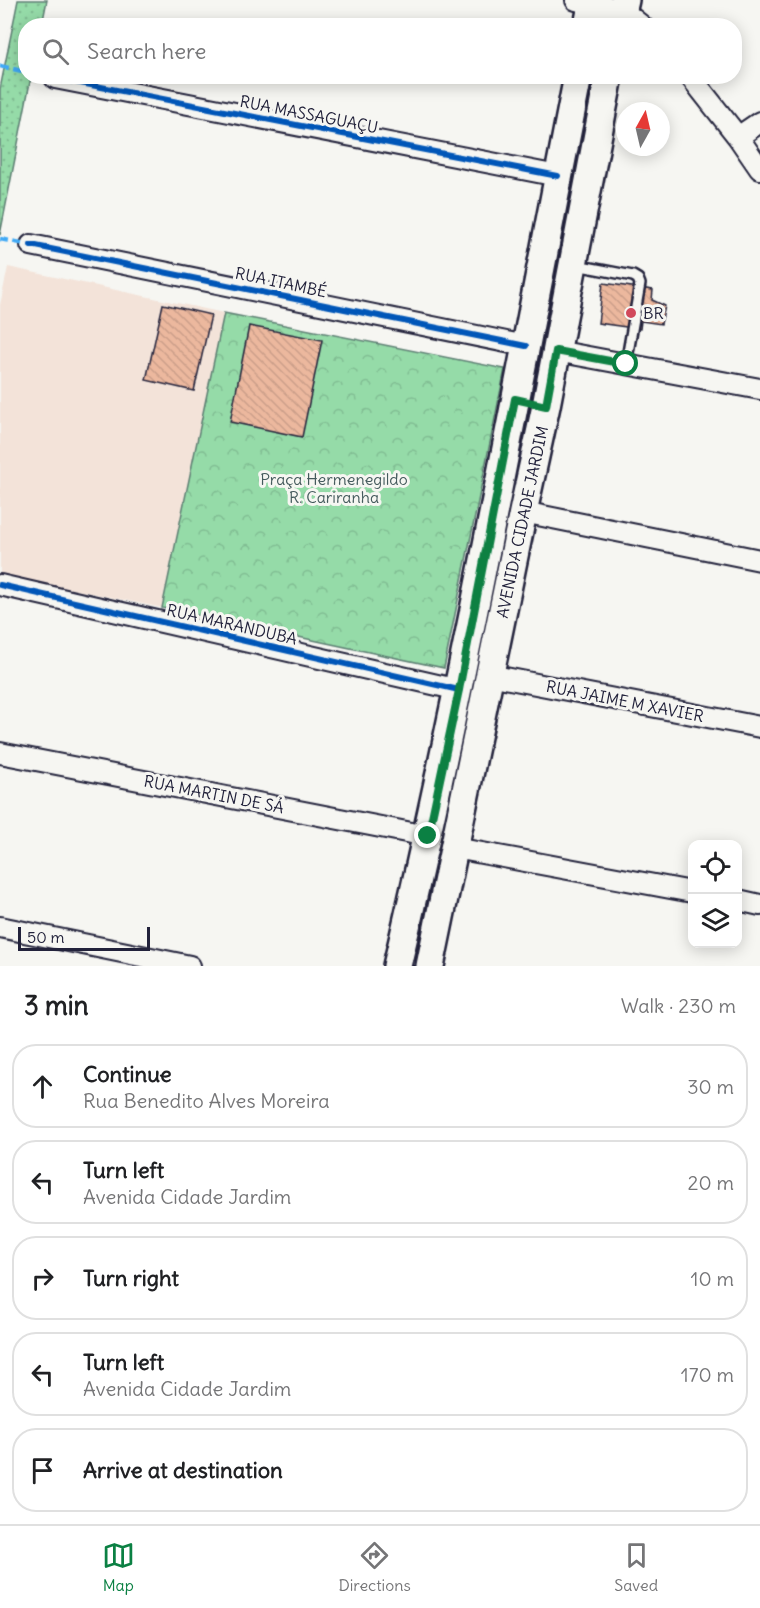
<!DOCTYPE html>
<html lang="en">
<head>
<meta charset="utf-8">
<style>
  :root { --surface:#fff; --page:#f6f6f6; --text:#202124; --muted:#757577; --line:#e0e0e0; --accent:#0b8043 }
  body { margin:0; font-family:Delius,sans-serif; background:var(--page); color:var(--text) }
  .controls { position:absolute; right:18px; bottom:18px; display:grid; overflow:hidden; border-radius:12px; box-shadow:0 3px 15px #0003 }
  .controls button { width:54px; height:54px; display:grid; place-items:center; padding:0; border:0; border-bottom:2px solid var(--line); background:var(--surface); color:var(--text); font:30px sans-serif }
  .compass { position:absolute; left:616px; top:102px; width:54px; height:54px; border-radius:50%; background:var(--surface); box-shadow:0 3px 15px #0003; rotate:8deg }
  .scale { position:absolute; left:18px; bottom:15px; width:132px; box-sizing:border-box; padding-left:6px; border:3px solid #22223b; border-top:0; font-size:16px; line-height:21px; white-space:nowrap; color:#22223b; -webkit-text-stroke:4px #f6f6f2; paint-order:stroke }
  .stop { position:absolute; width:18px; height:18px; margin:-14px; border:4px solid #0b8043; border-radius:50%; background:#fff }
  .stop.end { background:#0b8043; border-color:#fff; box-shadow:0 2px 6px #0008 }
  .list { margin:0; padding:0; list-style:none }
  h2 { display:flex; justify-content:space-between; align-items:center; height:78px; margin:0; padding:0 24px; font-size:26px }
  h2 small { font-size:20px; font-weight:400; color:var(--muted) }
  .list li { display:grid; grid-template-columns:39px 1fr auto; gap:18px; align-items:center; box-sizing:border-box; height:84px; margin:0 12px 12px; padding:0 12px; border:2px solid var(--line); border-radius:24px }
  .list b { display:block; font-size:22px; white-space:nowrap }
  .list p { margin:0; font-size:20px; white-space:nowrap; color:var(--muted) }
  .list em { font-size:20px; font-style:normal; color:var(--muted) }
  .icon { flex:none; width:33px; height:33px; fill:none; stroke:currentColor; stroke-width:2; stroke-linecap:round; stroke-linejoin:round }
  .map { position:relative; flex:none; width:760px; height:966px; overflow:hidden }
  .search { position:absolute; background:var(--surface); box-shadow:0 3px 15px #0003; left:18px; right:18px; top:18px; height:66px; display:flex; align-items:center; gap:15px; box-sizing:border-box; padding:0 21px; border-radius:24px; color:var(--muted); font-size:22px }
  .sheet { height:558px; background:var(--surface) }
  nav { display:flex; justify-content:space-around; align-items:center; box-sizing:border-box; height:84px; border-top:2px solid var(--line); background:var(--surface); font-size:16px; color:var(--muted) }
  nav a { display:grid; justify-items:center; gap:3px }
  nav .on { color:var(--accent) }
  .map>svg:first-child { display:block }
</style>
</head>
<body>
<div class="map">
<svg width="760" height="966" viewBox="0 0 760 966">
  <defs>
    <pattern id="park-crowns" width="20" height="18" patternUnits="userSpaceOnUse" patternTransform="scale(1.5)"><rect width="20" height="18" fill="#95dba8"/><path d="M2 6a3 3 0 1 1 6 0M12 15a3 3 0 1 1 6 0" fill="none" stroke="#80bc92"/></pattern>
    <pattern id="garden-dots" width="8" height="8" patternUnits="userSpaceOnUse" patternTransform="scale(1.5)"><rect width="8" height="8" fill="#95dba8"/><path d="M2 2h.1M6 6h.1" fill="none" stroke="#80bc92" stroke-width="1.8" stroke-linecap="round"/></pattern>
    <pattern id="building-back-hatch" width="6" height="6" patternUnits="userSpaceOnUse" patternTransform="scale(1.5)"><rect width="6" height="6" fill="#ecb89e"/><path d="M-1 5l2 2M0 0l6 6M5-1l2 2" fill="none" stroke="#ca9e89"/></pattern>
  </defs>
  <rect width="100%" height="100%" fill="#f6f6f2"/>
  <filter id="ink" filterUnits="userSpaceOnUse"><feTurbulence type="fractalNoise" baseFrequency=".0167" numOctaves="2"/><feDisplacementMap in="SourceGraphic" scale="12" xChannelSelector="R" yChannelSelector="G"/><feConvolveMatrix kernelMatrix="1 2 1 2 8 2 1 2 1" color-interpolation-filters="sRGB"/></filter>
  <g filter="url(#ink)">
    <path fill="#f3e3d9" d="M8,267L224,313L162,608L0,574V305Z"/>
    <path fill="url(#park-crowns)" stroke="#5c7e72" stroke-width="1.5" d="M224,313L505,369L444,668L162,608Z"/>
    <path fill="url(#garden-dots)" stroke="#5c7e72" stroke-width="1.5" d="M18,0H47L42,25L26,26V76L31,77L0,235V89Z"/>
    <path fill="url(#building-back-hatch)" stroke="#22223b" stroke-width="1.5" d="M603,283L653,290L652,300L665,306L661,324L641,321L640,329L598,323Z
      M163,304L211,315L194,391L146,380Z
      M249,326L322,340L302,437L230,422Z"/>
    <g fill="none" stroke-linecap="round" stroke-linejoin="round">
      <defs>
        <path id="service" d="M576,265L633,276L638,279L640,284L626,364"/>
        <path id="minor" d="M576,0L622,10L642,26
          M690,76L738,137L760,169
          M55,78L558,176
          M738,137L760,122
          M31,245L526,346
          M556,351L760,389
          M523,512L760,560
          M0,585L459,690
          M489,675L760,727
          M0,753L427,836
          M455,848L692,892
          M738,900L760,905
          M0,927L190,966"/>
        <path id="secondary" d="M588,26L593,0
          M619,26L625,0
          M397,966C466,671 520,373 578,76
          M430,966L523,512L546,406L609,76"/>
      </defs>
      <use href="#service" stroke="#22223b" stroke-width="14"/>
      <use href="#minor" stroke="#22223b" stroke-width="24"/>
      <use href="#secondary" stroke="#22223b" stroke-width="32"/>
      <use href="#service" stroke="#f6f6f2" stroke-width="9"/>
      <use href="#minor" stroke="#f6f6f2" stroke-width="20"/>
      <use href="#secondary" stroke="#f6f6f2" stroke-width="27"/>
      <path stroke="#3fa9f5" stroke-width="4.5" stroke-dasharray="9 4.5" stroke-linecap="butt" d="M0,66L26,72
        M0,239L31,245"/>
      <defs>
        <path id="cycleway" d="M55,78L558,176
          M31,245L526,346
          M0,585L459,690"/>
      </defs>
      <use href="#cycleway" stroke="#f6f6f2" stroke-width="10"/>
      <use href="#cycleway" stroke="#0057b8" stroke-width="6"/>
    </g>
  </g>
  <g fill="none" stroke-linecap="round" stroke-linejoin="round" filter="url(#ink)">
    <path stroke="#0b8043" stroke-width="8" d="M428,836L459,690L515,399L546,406L556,351L626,364"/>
  </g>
  <circle fill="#d1495b" stroke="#f6f6f2" stroke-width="2" cx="631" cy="313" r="6"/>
  <g text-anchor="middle" stroke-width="6" stroke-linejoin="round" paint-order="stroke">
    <g font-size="16" fill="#22223b" stroke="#f6f6f2">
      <text transform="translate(309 114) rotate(11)" y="6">RUA MASSAGUAÇU</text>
      <text transform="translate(281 282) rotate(12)" y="6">RUA ITAMBÉ</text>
      <text transform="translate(522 522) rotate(-78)" y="6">AVENIDA CIDADE JARDIM</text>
      <text transform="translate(232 624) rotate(13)" y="6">RUA MARANDUBA</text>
      <text transform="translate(625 701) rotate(11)" y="6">RUA JAIME M XAVIER</text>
      <text transform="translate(214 794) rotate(11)" y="6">RUA MARTIN DE SÁ</text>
    </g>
    <g font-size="16" fill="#22223b" stroke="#f6f6f2" text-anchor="start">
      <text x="643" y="319">BR</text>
    </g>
    <g font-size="16" fill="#445a5c" stroke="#f6f6f2">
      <text x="334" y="485">Praça Hermenegildo<tspan x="334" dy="18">R. Cariranha</tspan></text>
    </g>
  </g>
</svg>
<div class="controls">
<button><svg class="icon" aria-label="locate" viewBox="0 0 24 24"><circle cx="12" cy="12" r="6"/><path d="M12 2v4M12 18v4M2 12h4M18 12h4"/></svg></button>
<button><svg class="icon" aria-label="layers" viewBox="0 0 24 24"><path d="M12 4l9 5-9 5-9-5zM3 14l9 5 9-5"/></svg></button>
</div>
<svg class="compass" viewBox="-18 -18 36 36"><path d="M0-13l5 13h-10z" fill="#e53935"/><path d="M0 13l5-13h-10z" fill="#757577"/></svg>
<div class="scale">50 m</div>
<div class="stop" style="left:626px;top:364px"></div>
<div class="stop end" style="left:428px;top:836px"></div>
<div class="search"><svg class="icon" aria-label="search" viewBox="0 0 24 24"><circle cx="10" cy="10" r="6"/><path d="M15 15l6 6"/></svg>Search here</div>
</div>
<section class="sheet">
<h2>3 min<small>Walk · 230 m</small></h2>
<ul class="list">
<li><svg class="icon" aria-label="ahead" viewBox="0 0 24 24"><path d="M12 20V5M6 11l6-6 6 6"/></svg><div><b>Continue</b><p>Rua Benedito Alves Moreira</p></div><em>30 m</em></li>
<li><svg class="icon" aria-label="left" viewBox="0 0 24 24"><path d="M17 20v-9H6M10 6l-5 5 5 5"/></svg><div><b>Turn left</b><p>Avenida Cidade Jardim</p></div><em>20 m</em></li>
<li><svg class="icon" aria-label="right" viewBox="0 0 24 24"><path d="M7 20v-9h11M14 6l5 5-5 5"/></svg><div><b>Turn right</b></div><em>10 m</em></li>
<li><svg class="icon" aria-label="left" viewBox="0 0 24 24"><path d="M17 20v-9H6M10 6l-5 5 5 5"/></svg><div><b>Turn left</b><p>Avenida Cidade Jardim</p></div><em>170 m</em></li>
<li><svg class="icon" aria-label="arrive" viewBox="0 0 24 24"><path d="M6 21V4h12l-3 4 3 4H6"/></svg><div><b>Arrive at destination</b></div></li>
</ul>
</section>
<nav>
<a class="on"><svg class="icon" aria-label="map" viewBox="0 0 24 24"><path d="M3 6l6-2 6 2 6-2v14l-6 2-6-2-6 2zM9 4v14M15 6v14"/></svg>Map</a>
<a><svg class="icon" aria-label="directions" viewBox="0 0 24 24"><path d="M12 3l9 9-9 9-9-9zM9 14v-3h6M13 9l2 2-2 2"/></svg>Directions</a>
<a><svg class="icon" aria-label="saved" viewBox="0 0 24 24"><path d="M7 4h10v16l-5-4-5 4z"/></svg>Saved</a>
</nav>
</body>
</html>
